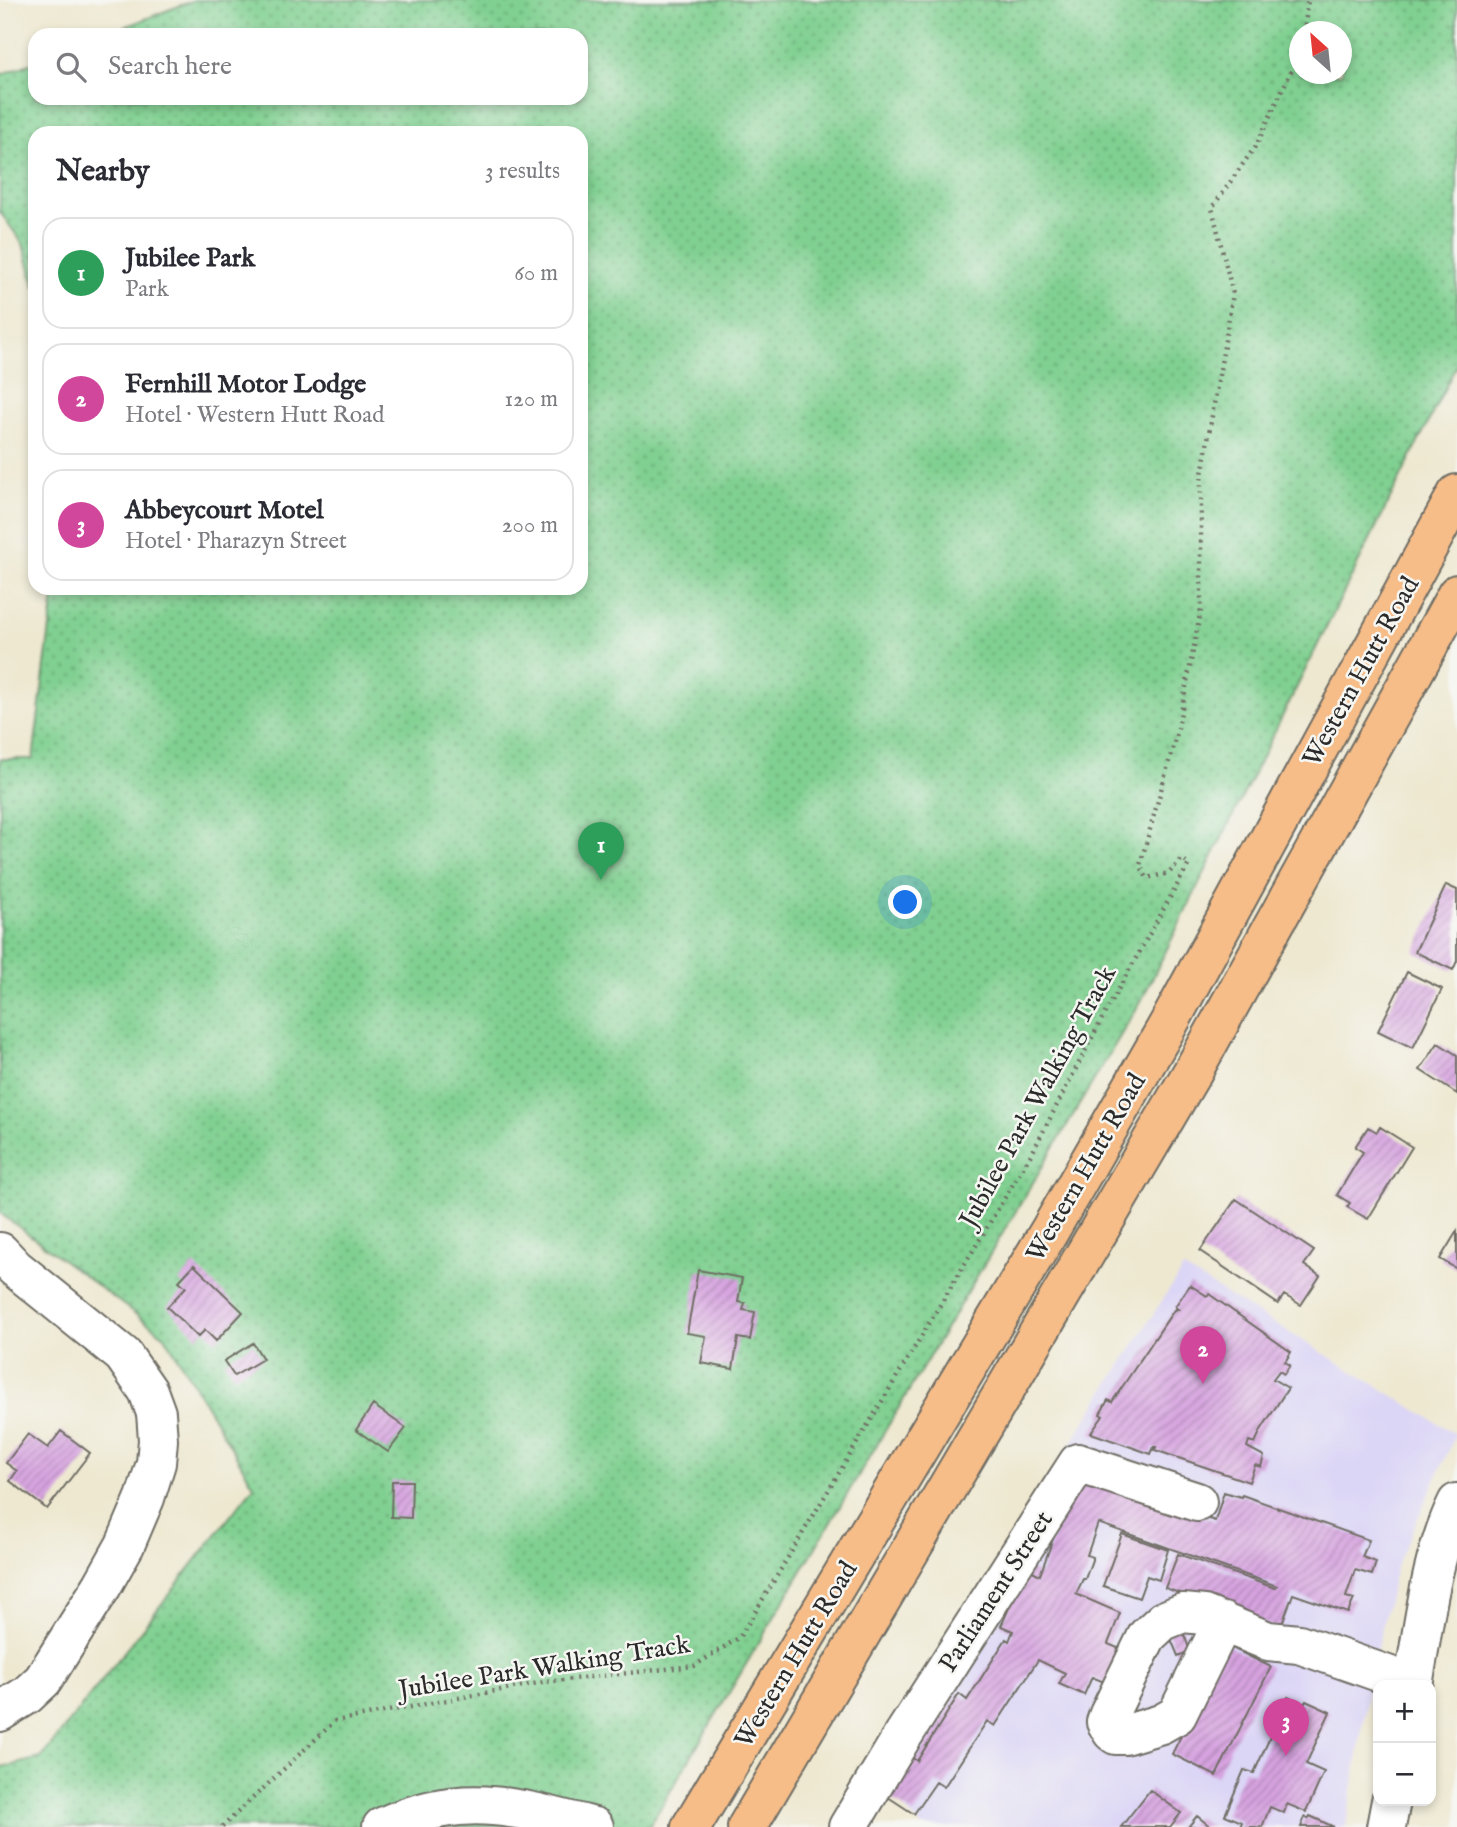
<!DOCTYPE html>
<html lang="en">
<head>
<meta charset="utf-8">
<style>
  :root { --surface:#fff; --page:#f2f2f3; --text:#2b2b33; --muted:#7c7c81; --line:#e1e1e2; --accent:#d1495b }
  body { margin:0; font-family:"IM FELL English",serif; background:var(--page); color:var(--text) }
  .controls { position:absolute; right:21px; bottom:21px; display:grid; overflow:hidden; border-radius:14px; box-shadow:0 4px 10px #0003 }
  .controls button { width:63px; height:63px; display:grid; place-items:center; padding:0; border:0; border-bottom:2px solid var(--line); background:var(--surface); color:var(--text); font:35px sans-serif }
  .compass { position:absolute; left:1289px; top:21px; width:63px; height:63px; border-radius:50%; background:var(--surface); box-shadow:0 4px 10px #0003; rotate:333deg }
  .you { position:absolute; left:906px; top:903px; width:24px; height:24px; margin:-18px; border:5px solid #fff; border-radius:50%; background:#1a73e8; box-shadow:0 0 0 10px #1a73e833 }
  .badge { display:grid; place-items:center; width:46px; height:46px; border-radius:50%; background:var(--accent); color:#fff; font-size:23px; font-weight:700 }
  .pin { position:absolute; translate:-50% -58px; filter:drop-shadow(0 2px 4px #0008) }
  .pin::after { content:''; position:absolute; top:37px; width:24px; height:21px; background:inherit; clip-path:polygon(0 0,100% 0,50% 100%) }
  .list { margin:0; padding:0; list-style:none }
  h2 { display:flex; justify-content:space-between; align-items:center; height:91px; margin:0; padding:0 28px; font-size:30px }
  h2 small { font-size:23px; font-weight:400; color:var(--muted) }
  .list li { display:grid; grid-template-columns:46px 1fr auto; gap:21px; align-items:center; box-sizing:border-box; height:112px; margin:0 14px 14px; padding:0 14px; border:2px solid var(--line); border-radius:21px }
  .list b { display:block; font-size:26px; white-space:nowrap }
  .list p { margin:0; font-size:23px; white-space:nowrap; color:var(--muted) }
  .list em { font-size:23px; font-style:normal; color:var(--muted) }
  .icon { flex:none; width:38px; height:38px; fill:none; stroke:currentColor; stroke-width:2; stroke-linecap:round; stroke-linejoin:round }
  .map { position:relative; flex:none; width:1457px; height:1827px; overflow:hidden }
  .search { position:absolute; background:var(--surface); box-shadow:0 4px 10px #0003; left:28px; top:28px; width:560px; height:77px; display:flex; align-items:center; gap:18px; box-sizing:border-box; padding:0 24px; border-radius:21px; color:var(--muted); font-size:26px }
  .panel { position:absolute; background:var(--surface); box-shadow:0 4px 10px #0003; left:28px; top:126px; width:560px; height:469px; border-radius:21px }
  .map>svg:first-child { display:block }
</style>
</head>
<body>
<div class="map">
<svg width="1457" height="1827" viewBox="0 0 1457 1827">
  <defs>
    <pattern id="park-dots" width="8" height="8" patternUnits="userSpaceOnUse" patternTransform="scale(1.75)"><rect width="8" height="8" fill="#80d091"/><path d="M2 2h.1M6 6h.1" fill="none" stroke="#69a977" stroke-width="1.8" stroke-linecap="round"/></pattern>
    <pattern id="building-hatch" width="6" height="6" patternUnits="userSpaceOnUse" patternTransform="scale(1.75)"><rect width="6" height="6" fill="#d7a3e0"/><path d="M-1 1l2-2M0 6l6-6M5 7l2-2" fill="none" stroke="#af85b6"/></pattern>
  </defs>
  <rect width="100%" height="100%" fill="#f6f6f2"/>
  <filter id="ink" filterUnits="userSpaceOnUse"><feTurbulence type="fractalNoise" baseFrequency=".0143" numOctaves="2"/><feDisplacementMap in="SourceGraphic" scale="14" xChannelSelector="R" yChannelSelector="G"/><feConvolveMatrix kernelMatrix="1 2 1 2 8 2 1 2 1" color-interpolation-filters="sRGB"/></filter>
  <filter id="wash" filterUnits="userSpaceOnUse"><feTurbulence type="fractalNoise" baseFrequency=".00686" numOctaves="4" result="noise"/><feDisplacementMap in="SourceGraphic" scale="28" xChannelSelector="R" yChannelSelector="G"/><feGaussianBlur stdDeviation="1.57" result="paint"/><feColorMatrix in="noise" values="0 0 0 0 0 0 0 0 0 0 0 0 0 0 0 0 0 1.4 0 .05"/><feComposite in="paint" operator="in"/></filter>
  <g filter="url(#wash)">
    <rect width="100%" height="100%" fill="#eee8d0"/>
    <path fill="#dcd6f6" d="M1183,1268L1456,1434L1396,1567L1372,1670L1346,1827H922L878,1782L1064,1454Z"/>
    <path fill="url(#park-dots)" stroke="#567e5e" stroke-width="2" fill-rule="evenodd" d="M194,0H1457V364L1141,1001L649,1827H0V1768L41,1758L254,1486L165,1336L0,1213V759H33L55,588H581V133H35V288L23,244L0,212V75L35,62V98H581V35H104ZM1300,32H1342V74H1300Z"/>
    <g id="blocks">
      <path fill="url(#building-hatch)" d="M1446,885L1457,890V961L1453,970L1415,952Z
        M1407,972L1442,989L1413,1048L1378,1031Z
        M1438,1043L1457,1055V1094L1420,1070Z
        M1368,1127L1377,1132L1380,1127L1412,1147L1368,1219L1347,1207L1350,1203L1337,1195L1363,1152L1355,1147Z
        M1236,1199L1314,1251L1304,1265L1320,1276L1301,1305L1284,1295L1278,1304L1200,1251Z
        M1457,1231V1269L1440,1259Z
        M194,1265L243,1312L216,1341L205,1330L198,1337L167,1307L186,1287L179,1281Z
        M698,1270L742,1278L738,1302L745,1303L743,1310L755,1312L750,1340L738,1338L733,1369L701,1363L706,1336L687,1333Z
        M1190,1285L1207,1296L1209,1294L1291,1352L1285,1362L1290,1365L1284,1374L1279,1371L1273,1379L1288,1388L1261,1430L1255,1443L1249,1441L1247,1447L1264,1456L1261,1467L1255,1465L1249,1482L1155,1450L1156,1447H1154L1151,1454L1091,1433L1103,1416L1100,1414L1108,1400L1112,1402L1174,1310L1178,1309L1175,1307L1176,1305Z
        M253,1343L263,1359L234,1376L224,1361Z
        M373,1405L406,1428L388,1452L356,1430Z
        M61,1431L90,1453L47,1509L10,1481L17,1471L6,1463L28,1434L48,1448Z
        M1080,1474L1215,1521L1224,1492L1241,1497L1242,1495L1369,1540L1362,1557L1376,1562L1372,1575L1355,1570L1346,1597L1354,1599L1348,1613L1293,1594L1280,1629L1165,1588L1178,1554L1275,1588L1277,1586L1098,1523L1087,1555L1093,1557L1085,1579H1083L1076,1594L1120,1613L1108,1644L1125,1651L1109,1684L1092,1677L1084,1695L1059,1684L1065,1673L1038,1660L995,1726L987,1721L944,1787L936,1782L914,1814L882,1793L908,1755L917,1761L959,1694L967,1700L1006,1639L1009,1641L1013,1631L1001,1626L1027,1568L1040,1575L1067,1500Z
        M392,1481H412L411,1518L391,1517Z
        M1122,1534L1168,1550L1159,1580L1147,1576L1139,1598L1103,1586Z
        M1181,1626L1190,1651L1178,1656L1168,1632Z
        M1226,1645L1271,1667L1216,1776L1172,1754Z
        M1288,1697L1304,1704L1306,1701L1330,1712L1306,1764L1324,1772L1306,1812L1287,1804L1284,1813L1270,1807L1262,1827H1240L1242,1822L1225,1815L1244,1770L1254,1773Z
        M1150,1790L1181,1813L1170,1827H1121Z
        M1197,1816L1211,1827H1188Z
        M1310,1816L1334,1827H1301L1305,1817L1308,1819Z"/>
    </g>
  </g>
  <g filter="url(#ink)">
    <use href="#blocks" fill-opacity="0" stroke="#6f6d65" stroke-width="2"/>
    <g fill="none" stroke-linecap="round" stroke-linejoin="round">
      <defs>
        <path id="minor" d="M0,1252L15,1268L123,1355L148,1391L156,1413L158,1440L156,1463L145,1498L125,1545L102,1586L43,1680L27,1695L0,1712
          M1223,1622L1177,1715L1161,1724L1124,1735H1116L1112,1732L1106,1722L1109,1714L1147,1636L1163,1621L1183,1613L1204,1615L1268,1641L1299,1644L1413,1684
          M1413,1685C1424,1625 1430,1559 1457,1503
          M382,1827C461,1791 513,1806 594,1827
          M848,1827L902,1737L1078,1463L1197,1502
          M1386,1827L1391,1801"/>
        <path id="highway" d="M691,1827L1050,1230L1168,1025L1457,494
          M747,1827L1193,1071L1457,594"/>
      </defs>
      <use href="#minor" stroke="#6f6d65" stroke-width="42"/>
      <use href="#highway" stroke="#6f6d65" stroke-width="42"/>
      <path stroke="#6f6d65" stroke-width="4.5" stroke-dasharray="2 5" stroke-linecap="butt" d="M1304,32L1308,0
        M222,1827L335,1721L544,1682L694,1666L740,1637L1033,1151L1105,1013L1189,864L1182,859L1169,873L1147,878L1140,865L1177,733L1201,610V480L1233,294L1212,208L1257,144L1300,52"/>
      <use href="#minor" stroke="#fff" stroke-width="38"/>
      <use href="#highway" stroke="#f7bd88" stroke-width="38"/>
    </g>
  </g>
  <g text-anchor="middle" stroke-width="5" stroke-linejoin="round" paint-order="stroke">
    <g font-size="26" fill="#2b2b2b" stroke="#f6f6f2">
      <text transform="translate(1360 671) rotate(-61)" y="9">Western Hutt Road</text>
      <text transform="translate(1037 1096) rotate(-61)" y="9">Jubilee Park Walking Track</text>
      <text transform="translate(1085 1167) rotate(-60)" y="9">Western Hutt Road</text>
      <text transform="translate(995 1591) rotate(-57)" y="9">Parliament Street</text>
      <text transform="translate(795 1654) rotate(-59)" y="9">Western Hutt Road</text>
      <text transform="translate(544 1666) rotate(-9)" y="9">Jubilee Park Walking Track</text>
    </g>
  </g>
</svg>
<div class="controls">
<button>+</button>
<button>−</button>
</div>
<svg class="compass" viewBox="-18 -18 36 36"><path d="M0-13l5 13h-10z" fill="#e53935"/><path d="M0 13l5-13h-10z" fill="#7c7c81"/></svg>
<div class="you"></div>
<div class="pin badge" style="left:601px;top:880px;background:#2e9e5b">1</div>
<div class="pin badge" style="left:1203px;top:1384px;background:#d1479c">2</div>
<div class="pin badge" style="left:1286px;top:1756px;background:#d1479c">3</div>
<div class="search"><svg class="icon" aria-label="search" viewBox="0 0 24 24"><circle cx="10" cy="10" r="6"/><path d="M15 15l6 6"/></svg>Search here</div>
<section class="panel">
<h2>Nearby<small>3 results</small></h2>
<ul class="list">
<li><span class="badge" style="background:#2e9e5b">1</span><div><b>Jubilee Park</b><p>Park</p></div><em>60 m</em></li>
<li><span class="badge" style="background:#d1479c">2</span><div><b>Fernhill Motor Lodge</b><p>Hotel · Western Hutt Road</p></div><em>120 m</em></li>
<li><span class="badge" style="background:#d1479c">3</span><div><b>Abbeycourt Motel</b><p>Hotel · Pharazyn Street</p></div><em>200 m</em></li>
</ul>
</section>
</div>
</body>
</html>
